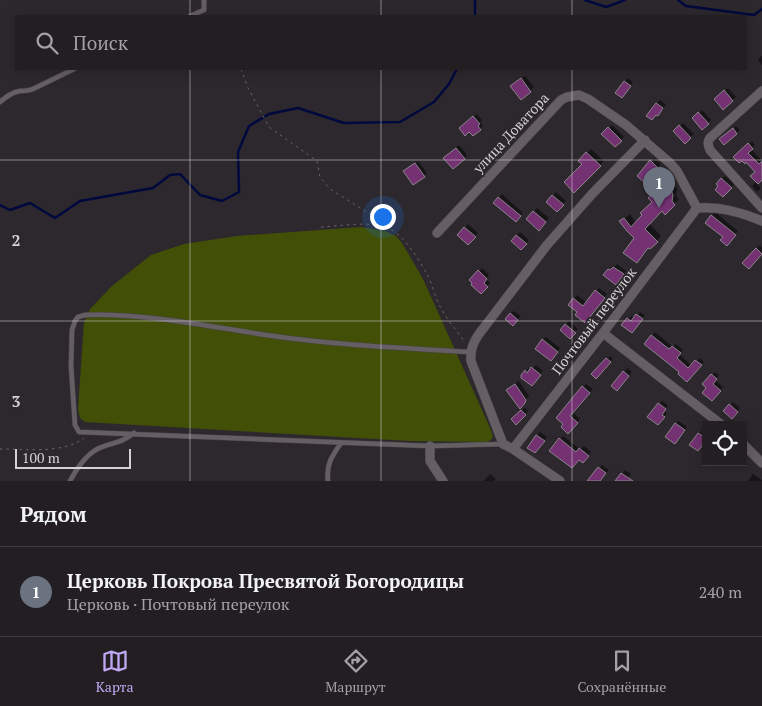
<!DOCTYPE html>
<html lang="ru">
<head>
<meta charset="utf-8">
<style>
  :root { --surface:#221e22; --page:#2a272a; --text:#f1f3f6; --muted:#a2a2a5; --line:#3f3c40; --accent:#c1a8f3 }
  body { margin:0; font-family:"PT Serif",serif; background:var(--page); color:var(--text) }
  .controls { position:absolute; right:15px; bottom:15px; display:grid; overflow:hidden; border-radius:0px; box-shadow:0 2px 12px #0003 }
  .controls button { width:45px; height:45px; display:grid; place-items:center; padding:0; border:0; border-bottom:1px solid var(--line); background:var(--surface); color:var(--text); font:25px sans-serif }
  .scale { position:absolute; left:15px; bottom:12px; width:116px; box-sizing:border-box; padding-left:5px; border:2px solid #d5d2d5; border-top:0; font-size:14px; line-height:18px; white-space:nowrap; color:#d5d2d5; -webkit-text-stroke:4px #2d282d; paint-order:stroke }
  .you { position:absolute; left:382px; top:216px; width:18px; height:18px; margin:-12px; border:4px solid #fff; border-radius:50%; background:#1a73e8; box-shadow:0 0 0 8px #1a73e833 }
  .badge { display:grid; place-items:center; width:32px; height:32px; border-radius:50%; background:var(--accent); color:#fff; font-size:16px; font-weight:700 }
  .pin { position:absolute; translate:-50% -41px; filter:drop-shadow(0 1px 2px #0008) }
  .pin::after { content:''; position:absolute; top:26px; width:18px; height:15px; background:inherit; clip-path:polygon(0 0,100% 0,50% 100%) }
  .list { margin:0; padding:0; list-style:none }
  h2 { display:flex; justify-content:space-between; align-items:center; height:65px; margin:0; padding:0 20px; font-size:21px }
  h2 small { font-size:16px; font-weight:400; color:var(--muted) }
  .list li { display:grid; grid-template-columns:32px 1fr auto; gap:15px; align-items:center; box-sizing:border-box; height:90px; padding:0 20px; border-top:1px solid var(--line) }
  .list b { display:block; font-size:19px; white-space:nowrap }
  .list p { margin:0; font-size:16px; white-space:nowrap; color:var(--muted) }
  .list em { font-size:16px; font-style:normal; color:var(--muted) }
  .icon { flex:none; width:28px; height:28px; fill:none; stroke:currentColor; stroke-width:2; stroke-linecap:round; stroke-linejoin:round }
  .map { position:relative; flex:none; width:762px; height:481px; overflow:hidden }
  .search { position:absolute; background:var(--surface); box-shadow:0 2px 12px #0003; left:15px; right:15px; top:15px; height:55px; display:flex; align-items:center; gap:12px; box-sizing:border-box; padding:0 18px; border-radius:0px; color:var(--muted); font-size:19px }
  .sheet { height:155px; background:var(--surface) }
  nav { display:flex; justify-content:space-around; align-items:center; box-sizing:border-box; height:70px; border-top:1px solid var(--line); background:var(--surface); font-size:14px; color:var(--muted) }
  nav a { display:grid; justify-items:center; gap:2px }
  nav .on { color:var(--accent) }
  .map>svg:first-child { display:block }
</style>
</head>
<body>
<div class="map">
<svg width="762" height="481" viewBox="0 0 762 481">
  <rect width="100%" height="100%" fill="#2d282d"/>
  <path fill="#424f06" d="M361,227L385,231L396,236L402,243L423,279L491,430L493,437L491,440L486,442L410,441L85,422L80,418L78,409L84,322L90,309L112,286L151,255L184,244L237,236Z"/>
  <path fill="#0007" d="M761,56H762V65L758,60Z
    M525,76L534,87L521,98L515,83Z
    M628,78L633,82L625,93H617Z
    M728,88L736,97L723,108L716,99Z
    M660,100L666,105L658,114L656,104Z
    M702,110L711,120L702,128L694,118Z
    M477,114L482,120L480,122L483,125L480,129L464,125Z
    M683,123L694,134L685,142L675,131Z
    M612,125L624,137L615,145L603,134Z
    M736,126L740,130L725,143L724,136Z
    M752,141L755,145L751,149L762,161V178L756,183L761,188L757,192L752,186L757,181V172L746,160L735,157Z
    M459,145L467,155L464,158L448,155Z
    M591,149L604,161L574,191L583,164L580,161Z
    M654,158L661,164L645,182L651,161Z
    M418,161L427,173L424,176L408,168Z
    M725,176L734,184L723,196L717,184Z
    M663,184L667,187L673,185L677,188L676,196L679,199L665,213L662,210L649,223L661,236L650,248L649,247L637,262L636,238L621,221L630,214L636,223L653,201L650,198Z
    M556,192L566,201L557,210L548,202Z
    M502,194L523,213L516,221L495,203Z
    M537,208L549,218L539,229L527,219Z
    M715,212L738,231L730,241L725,236L712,216Z
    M468,224L478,233L468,244L459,235Z
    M520,232L529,240L521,249L512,241Z
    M760,245L762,248V253L749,267L744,263Z
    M617,264L626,271L619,280L605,275L612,266L614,267Z
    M482,268L489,275L486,279L490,283L481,292L471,280Z
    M599,288L607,294L588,318L569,304L577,295L587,303Z
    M514,311L521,316L516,321L510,314Z
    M640,312L645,315L635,328L623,325L631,316L635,318Z
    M569,321L578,329L570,337L561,330Z
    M655,332L673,347L676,344L683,350L679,354L692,366L700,358L704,362L690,377L681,372L645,344Z
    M546,337L560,348L554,356L543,340Z
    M610,356L613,359L596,377L593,374Z
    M536,365L543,371L531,385L525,371L529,368L531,370Z
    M627,368L632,372L620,386L613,385Z
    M715,372L719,375L715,380L723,387L711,400L708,388L704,384Z
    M519,381L529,396L524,402L511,387Z
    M586,384L593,389L572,412L580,419L568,432L565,424L558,418Z
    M662,401L668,405L664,411L667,413L661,420L649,416Z
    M733,402L740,408L735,414L730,405Z
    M525,408L528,411L516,423L512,419Z
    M679,421L687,427L678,440L676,424Z
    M702,430L706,433V439L691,445Z
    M540,432L547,437L538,449L529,447Z
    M563,436L580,449L584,446L591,452L583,461L560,439Z
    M602,465L609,470L599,481L590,480Z
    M625,470L631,474L626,481H617Z
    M490,474L496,479L494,481H484Z
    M753,474L762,480V481H748Z"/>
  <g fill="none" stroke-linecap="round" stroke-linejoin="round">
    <path stroke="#00093d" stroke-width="2.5" d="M475,0V16
      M585,0L606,7L625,0
      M678,0L686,6L754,15L762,9
      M0,205L10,210L30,203L55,218L80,201L153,188L170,175L180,174L200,195L222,201L239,192L238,152L249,126L269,114L298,108L344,123L400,122L434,102L449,84L457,69"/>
  </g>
  <path fill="#743273" stroke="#8a848a" d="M521,78L531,92L521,100L510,86Z
    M624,81L631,86L622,98L615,93Z
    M724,90L733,101L723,110L714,99Z
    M656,103L663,108L658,116L656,115L652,120L646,116Z
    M698,112L709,124L702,130L692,118Z
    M473,116L480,124L478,126L481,130L473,136L469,132L465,136L459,128Z
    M679,125L691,138L685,144L673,131Z
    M608,127L622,141L615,147L601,134Z
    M733,128L737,134L724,145L719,139Z
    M748,143L753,149L748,153L759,164L762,161V180L758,184L750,176L755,172L746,162L745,164L742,161L739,163L733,157Z
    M456,148L465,159L453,169L443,158Z
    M586,152L601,166L574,193L564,182L582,164L578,161Z
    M650,160L658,168L645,183L637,176Z
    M415,163L425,177L413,185L403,171Z
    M721,178L732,188L723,197L715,190L718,186L716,184Z
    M658,188L662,191L668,190L672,192L673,195L672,201L675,205L665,215L662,211L645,229L658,242L650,249L648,248L637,263L623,253L634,238L627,231L619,221L624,218L631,227L642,215L640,213L652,202L648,198Z
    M552,195L564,205L557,212L546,202Z
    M498,197L521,216L516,222L493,203Z
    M533,211L546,222L539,231L526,219Z
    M711,215L736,235L727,246L720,240L723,237L705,223Z
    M464,227L476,237L468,245L457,235Z
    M516,235L527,244L521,250L511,241Z
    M756,248L762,254L749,269L742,263Z
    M613,267L624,274L616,285L603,275L608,269L610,270Z
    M478,270L487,279L484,283L488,287L481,294L471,285L472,283L469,280Z
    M595,290L605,298L585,323L575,315L577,312L568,305L573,298L583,306Z
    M510,313L518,320L513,326L505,319Z
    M636,314L643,319L632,333L621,325L627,318L631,321Z
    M565,324L576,333L570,339L560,330Z
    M651,335L669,349L672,346L681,353L677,358L688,368L695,360L702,365L687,382L678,374L679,372L644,344Z
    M542,339L558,352L551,361L535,349Z
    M606,358L611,362L596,379L591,374Z
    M531,367L541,375L532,386L521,378V375L525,370L527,373Z
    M623,371L629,376L617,391L611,386Z
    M711,374L717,379L713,384L721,391L712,401L702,393L706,388L702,384Z
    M515,384L526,400L525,403L520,409L506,390Z
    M582,386L590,393L570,416L578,423L568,434L561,427L563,424L556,418Z
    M658,403L666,409L662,415L665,417L658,425L647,417Z
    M729,404L738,412L732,419L723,411Z
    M521,410L526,415L516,425L511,419Z
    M675,423L685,430L675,444L665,437Z
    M698,433L706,438V440L698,451L689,445Z
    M536,435L545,441L535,453L527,448Z
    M559,438L576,452L579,448L589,456L583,463L579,460L572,468L549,451Z
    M598,467L606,473L600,481H587Z
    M621,473L633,481H615Z"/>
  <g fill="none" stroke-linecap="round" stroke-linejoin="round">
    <defs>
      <path id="service" d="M190,16L204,10V0
        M0,102C6,97 12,92 20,91C25,91 28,91 33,89L74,69
        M470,352C402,348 333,345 266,335C207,326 144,313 85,315L78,317L75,321L72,330L71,366L75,425L79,432L430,446L503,444
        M70,481C77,468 87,452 102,447C115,442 121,443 134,433
        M328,481C326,464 332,456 341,443"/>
      <path id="minor" d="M762,91L710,138C707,142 708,145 710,150L762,208
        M697,208C719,206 741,212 762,221
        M437,233L561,100L567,97L579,95L588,99L626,125L670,163L677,171L697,208
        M603,333L722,425
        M743,444L762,463
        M430,446V461L443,481
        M513,449L603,333L697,208
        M560,481L513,449L503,444L471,361C470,350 473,343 479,334L547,245L592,194L645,140"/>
    </defs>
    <use href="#service" stroke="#474347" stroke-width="5.5"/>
    <use href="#minor" stroke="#474347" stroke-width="10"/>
    <path stroke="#696569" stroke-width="1" stroke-dasharray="2.5 4" stroke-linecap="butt" d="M241,69L248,88L269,127L317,161L320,177L330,189L370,214L385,227
      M321,227C340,226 369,221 386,227C404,234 419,260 428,276C433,286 435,298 441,308C447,320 457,331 465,342
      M0,449C25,449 64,454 84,438"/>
    <use href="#service" stroke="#655f64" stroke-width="4.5"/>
    <use href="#minor" stroke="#655f64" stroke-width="9"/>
  </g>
  <path fill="none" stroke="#d5d2d5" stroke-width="1" stroke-opacity="0.55" d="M190,0V16M381,0V16M572,0V16M190,69V481M381,69V481M572,69V481M0,160H762M0,321H762"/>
  <g text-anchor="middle" stroke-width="4" stroke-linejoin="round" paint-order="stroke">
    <g font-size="14" fill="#d5d2d5" stroke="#2d282d">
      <text transform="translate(511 133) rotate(-47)" y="5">улица Доватора</text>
      <text transform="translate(594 321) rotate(-53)" y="5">Почтовый переулок</text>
    </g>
  </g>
  <g font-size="16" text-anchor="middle" font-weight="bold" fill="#d5d2d5" stroke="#2d282d" stroke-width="4" stroke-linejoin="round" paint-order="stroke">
    <text x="16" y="246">2</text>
    <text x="16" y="407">3</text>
  </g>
</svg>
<div class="controls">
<button><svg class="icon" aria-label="locate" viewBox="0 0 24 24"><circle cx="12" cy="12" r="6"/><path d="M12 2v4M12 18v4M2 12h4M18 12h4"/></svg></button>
</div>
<div class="scale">100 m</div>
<div class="you"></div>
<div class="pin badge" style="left:659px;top:208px;background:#6b7280">1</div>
<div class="search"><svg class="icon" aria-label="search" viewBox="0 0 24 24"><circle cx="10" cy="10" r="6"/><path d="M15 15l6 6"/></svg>Поиск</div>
</div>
<section class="sheet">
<h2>Рядом<small></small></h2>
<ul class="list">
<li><span class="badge" style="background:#6b7280">1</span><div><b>Церковь Покрова Пресвятой Богородицы</b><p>Церковь · Почтовый переулок</p></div><em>240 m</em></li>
</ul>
</section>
<nav>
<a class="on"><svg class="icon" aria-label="map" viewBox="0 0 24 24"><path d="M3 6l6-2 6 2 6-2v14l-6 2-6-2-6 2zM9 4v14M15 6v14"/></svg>Карта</a>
<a><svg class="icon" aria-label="directions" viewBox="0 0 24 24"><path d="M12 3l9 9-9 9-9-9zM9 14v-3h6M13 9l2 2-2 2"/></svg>Маршрут</a>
<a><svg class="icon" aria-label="saved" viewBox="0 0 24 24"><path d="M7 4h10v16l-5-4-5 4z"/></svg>Сохранённые</a>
</nav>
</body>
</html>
